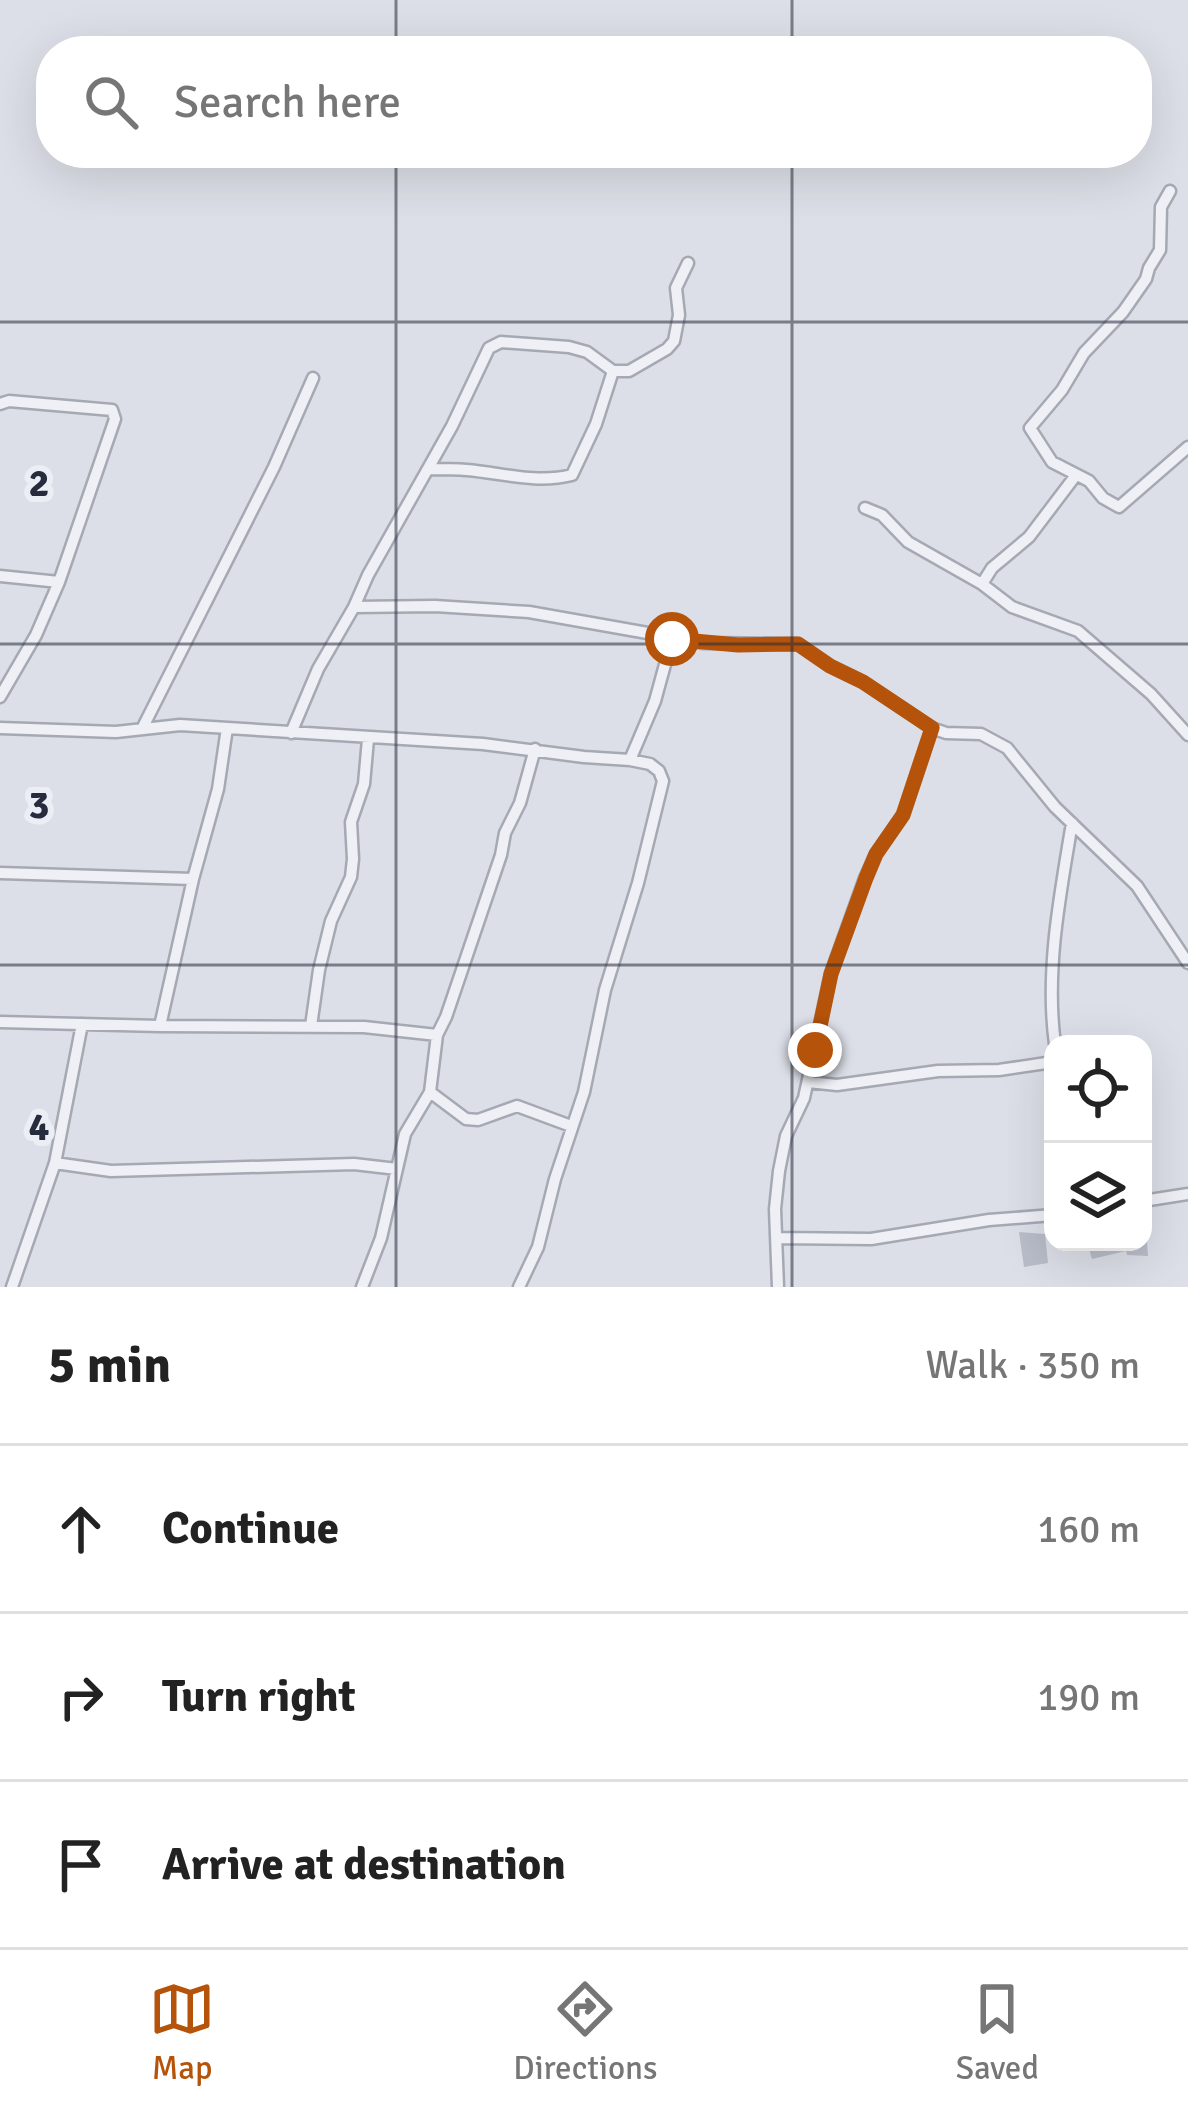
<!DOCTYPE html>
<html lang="en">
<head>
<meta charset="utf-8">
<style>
  :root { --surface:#fff; --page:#f2f2f2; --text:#222; --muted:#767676; --line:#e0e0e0; --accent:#b45309 }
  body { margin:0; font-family:Signika,sans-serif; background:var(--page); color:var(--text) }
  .controls { position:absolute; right:36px; bottom:36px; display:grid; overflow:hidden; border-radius:24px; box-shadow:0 12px 48px #0002 }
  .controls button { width:108px; height:108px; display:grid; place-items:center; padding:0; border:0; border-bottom:3px solid var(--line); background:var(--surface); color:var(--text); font:60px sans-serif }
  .stop { position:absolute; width:36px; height:36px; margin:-27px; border:9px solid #b45309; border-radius:50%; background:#fff }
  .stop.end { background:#b45309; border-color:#fff; box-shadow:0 3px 12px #0008 }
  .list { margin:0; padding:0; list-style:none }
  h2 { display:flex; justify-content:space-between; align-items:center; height:156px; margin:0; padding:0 48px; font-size:51px }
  h2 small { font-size:39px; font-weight:400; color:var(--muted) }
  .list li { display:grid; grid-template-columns:78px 1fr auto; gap:36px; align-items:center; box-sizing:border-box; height:168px; padding:0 48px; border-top:3px solid var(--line) }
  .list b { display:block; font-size:45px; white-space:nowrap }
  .list em { font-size:39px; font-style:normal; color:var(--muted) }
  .icon { flex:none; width:66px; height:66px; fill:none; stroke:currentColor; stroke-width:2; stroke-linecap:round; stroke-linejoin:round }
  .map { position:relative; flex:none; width:1188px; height:1287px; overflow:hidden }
  .search { position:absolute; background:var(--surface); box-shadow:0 12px 48px #0002; left:36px; right:36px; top:36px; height:132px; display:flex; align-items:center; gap:30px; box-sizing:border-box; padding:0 42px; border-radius:48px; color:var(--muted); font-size:45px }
  .sheet { height:660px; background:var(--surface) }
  nav { display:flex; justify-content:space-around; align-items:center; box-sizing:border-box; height:168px; border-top:3px solid var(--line); background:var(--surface); font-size:33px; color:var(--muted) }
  nav a { display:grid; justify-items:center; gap:6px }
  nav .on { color:var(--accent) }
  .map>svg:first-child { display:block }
</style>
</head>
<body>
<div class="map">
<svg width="1188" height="1287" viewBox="0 0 1188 1287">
  <rect width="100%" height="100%" fill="#dcdfe7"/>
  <path fill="#b9bdc9" d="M1019,1232L1045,1234L1048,1263L1024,1267Z
    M1087,1242H1147L1148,1256L1127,1255L1126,1251L1092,1259Z"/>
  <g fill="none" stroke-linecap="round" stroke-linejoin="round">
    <defs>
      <path id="minor" d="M1170,191L1161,207L1160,250L1149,268L1146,279L1123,312L1084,353L1062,390L1030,428L1052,462L1089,481L1103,498L1119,507L1188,447
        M0,404L9,401L112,410L115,419L59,582
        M428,469C441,469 454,469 467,470C502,473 536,484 572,475L596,424L613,371
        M865,508L882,515L908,542L982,584L1012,607L1078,631L1151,694L1188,735
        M0,576L59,582L36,635L0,697
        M982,584L992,568L1029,537L1076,475
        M354,607L435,606L529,612L704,643L798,644L830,666L863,682L932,728L946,733L981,734L1007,748L1055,807L1137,886L1188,963
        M0,728L116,732L180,725L483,744L584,757L630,760L650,764L659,771L663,781L638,883L605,990L584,1092L555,1179L538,1247L519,1287
        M142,729L274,467L313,378
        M291,733L318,669L354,607L368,575L452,426L489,348L501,342L569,347L587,352L613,371H629L667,349L674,341L679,315L676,288L688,263
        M630,760L655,701L672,639
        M0,873L193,879
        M0,1022L160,1026L364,1027L437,1035
        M160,1026L193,879L218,789L227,728
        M311,1026L319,970L331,921L351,877L353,859L351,822L364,784L368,739
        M1055,1044C1045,971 1060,895 1072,823
        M808,1082L837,1085L938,1071L999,1070L1053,1062
        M430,1092L466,1119L478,1120L517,1106L571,1126
        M55,1163L111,1171L354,1164L397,1169
        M1143,1201L1188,1194
        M778,1238L871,1239L989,1220L1053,1215
        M12,1287L55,1163L82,1024
        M362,1287L381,1238L405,1134L430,1092L437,1035L446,1017L501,855L505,833L520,803L535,749
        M778,1287L775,1209L779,1171L786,1136L804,1098L831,973L865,878L876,854L903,815L932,728"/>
    </defs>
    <use href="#minor" stroke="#a5a9b4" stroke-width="15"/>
    <use href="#minor" stroke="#eff0f5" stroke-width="10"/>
  </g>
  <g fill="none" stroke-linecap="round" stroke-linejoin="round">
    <path stroke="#b45309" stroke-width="15" d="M672,639L738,645L798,644L830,666L863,682L932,728L903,815L876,854L866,878L831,974L815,1050"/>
  </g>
  <path fill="none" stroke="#262b3d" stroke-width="3" stroke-opacity="0.55" d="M396,0V51M792,0V51M396,153V1287M792,153V1287M0,322H1188M0,644H1188M0,965H1188"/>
  <g font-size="39" text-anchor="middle" font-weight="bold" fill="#262b3d" stroke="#ebeef4" stroke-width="12" stroke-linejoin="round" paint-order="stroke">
    <text x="39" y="496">2</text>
    <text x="39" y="818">3</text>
    <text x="39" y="1140">4</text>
  </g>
</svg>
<div class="controls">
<button><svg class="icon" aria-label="locate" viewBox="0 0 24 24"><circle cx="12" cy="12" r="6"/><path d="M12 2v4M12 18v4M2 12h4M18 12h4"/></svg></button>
<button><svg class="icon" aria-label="layers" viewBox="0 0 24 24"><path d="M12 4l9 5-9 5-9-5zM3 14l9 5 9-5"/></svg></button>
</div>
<div class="stop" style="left:672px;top:639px"></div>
<div class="stop end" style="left:815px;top:1050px"></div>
<div class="search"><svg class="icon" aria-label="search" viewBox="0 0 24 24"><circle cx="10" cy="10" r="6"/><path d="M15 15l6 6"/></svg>Search here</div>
</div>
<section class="sheet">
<h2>5 min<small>Walk · 350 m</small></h2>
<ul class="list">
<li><svg class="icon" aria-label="ahead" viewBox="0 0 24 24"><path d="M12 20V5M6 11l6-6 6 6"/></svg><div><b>Continue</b></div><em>160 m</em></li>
<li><svg class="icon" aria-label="right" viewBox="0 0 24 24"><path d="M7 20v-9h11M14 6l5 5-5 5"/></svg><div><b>Turn right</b></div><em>190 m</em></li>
<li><svg class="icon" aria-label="arrive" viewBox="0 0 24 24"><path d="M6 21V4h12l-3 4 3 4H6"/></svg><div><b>Arrive at destination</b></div></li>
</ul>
</section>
<nav>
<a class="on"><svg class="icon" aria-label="map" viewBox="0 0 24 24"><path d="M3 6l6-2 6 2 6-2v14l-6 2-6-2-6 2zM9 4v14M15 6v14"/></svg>Map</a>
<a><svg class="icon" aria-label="directions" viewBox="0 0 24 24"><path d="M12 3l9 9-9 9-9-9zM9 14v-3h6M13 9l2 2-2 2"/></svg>Directions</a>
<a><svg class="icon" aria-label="saved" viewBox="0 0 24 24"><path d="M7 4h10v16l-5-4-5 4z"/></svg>Saved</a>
</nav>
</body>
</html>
